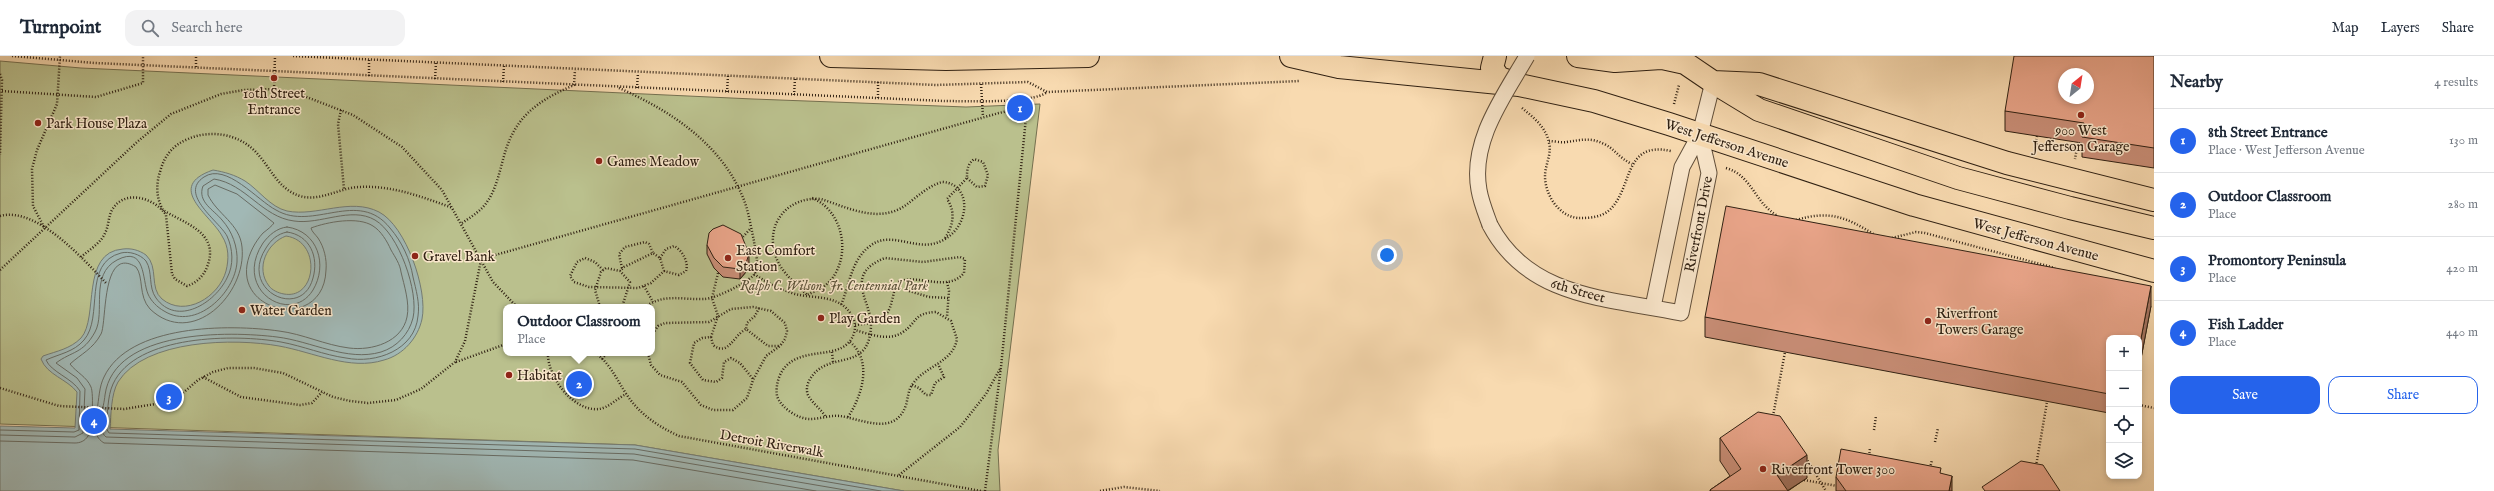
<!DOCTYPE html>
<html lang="en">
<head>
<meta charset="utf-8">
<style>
  :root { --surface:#fff; --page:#f2f2f3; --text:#1f2937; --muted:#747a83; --line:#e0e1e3; --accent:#2563eb }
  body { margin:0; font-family:"IM FELL English",serif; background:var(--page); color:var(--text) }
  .controls { position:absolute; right:12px; bottom:12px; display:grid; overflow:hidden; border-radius:8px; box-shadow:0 2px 6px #0003 }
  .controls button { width:36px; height:36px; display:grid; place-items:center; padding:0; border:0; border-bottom:1px solid var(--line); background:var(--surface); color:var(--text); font:20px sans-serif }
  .compass { position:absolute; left:2058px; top:12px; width:36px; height:36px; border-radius:50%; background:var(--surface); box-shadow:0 2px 6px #0003; rotate:30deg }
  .you { position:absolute; left:1387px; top:199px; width:14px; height:14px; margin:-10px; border:3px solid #fff; border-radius:50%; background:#1a73e8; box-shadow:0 0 0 6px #1a73e833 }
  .badge { display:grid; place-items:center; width:26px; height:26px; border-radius:50%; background:var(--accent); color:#fff; font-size:13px; font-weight:700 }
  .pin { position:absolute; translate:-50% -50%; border:2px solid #fff; box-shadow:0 1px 4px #0006 }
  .popup { position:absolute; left:503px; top:248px; width:152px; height:52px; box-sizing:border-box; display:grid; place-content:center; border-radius:8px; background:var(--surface); filter:drop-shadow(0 1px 3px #0005); font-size:13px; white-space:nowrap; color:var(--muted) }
  .popup b { font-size:15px; color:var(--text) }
  .popup::after { content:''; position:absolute; left:50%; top:100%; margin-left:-8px; border:8px solid transparent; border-top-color:var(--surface) }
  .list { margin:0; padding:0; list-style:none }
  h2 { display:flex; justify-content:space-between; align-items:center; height:52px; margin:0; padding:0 16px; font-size:17px }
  h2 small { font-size:13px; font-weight:400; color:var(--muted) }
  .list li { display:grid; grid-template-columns:26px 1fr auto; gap:12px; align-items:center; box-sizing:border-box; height:64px; padding:0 16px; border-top:1px solid var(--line) }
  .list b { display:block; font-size:15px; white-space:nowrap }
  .list p { margin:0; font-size:13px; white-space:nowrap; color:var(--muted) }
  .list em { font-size:13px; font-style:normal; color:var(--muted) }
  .actions { display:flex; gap:8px; padding:12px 16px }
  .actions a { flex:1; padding:9px 0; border:1px solid var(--accent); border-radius:12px; text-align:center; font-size:14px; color:var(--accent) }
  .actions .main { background:var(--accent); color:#fff }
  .icon { flex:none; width:22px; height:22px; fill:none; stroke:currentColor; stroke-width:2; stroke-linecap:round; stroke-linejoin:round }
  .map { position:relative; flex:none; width:2154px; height:435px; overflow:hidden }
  header { display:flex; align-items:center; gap:24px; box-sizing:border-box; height:56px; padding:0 20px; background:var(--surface); border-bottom:1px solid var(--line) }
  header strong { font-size:19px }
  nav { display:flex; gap:22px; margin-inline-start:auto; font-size:14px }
  .search { width:280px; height:36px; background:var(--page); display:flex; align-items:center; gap:10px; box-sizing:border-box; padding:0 14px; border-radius:12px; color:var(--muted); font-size:15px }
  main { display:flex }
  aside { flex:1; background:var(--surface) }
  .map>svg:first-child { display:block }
</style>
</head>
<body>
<header>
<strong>Turnpoint</strong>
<div class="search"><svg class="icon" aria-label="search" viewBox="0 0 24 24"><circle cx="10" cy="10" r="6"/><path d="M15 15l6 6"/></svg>Search here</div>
<nav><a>Map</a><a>Layers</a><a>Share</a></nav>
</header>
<main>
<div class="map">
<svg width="2154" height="435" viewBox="0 0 2154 435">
  <rect width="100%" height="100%" fill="#f8dab0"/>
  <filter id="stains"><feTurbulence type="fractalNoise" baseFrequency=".005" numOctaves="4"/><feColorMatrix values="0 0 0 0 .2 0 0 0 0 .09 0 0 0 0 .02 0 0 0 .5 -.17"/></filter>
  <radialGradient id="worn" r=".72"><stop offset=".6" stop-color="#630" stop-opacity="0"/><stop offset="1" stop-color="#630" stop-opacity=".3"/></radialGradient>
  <path fill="#bac08d" stroke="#757050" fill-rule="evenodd" d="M0,5L81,12L753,43L966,51L1040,48L998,394L1000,435H904L635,389L0,368ZM506,251H652V297H506Z"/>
  <path fill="#a1b8b5" stroke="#747c74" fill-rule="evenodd" d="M213,114C225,116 235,119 245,125C259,134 270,151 287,155C317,161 350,141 379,156C406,170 428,234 422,263C418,282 403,299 384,304C350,315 313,296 279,290C235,282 145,283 118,326C111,338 111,359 110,373L635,389L904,435H0V370L75,372L77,336C67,323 47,319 41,303L43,300C57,295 70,293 81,282C99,262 80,196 123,193C131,192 139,194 146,199C159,211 149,232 162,243C185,262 219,241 226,215C229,203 229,191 222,180C211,159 164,131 213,114ZM286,180C322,185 317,244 284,238C278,237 272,234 269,230C255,212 267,187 286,180Z"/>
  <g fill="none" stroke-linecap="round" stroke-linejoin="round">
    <path stroke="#686c64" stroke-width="1" d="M287,171C318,175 328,209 313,234C291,270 232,234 263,187C269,179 277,172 287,171Z
      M287,176C310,179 319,201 313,222C302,265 238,235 266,192C271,184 277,178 287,176Z
      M0,374L74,376L79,374L80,335C72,322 51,316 46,304C59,298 74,296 84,284C104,261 82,207 121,197C129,195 140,198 146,205C153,216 148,231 156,242C177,271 215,247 227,222C234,209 233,193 227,180C219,165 178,138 204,121C226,106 258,145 276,154C313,176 358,132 390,172C402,186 410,203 413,221C416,234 420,247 418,260C415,294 376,308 346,302C324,299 303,290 281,286C236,278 136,278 113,328C107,341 108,358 106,372L109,377L635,393L881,435
      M0,379L75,381L83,377L85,333L77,322L56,307C72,295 83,298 95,276C106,256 89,219 117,204C146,189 142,224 148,238C151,245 157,251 164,255C196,275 235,237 237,206C238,191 232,175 222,164C214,154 197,146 203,130L214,123C246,128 262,161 294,165C320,169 351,150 375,164C399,178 419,236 413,262C409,278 397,291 381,296C347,306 311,285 277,281C229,275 114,273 105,339C104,351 96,373 106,381L634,398L851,435
      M0,385L75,387C80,387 85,385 88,380C92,374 94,338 91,331C87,321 76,316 70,308C81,298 93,293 101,278C107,267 101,189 136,211C144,221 138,240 150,253C192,293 247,238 242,191C240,168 217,158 208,139V133L215,129L237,138L274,167C272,170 267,174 263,177C255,186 249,197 247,209C239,259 324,274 326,214C327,203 324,191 318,182C315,178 312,176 311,172C327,166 358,160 373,170C381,175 387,185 391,194C395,201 400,208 401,216C404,229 410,247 407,261C402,286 372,295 349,292C325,289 303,278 279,275C229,268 129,268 104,321C99,331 99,343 97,354C96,366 91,379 104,387L633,404L816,435"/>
    <defs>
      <path id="minor" d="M1490,169C1529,243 1609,242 1681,257L1709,117L1700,78
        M1653,251L1682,111L1700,78L1713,26"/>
      <path id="primary" d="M831,0L946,3L1088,0
        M1291,0L1339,11L1519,29L1594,45L1669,68L1914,149L2154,215
        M1495,0L1492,12L1499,22L1514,27
        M1578,0L1615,5L1661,2
        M1653,0L1685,7L1713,26L1759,28L2007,107L2154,144"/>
      <path id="motorway" d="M1713,26L1759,54L1958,122L2070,152L2154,172"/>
    </defs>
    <use href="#minor" stroke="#624f3a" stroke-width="17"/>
    <use href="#primary" stroke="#302113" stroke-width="24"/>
    <use href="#motorway" stroke="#302113" stroke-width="24"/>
    <path stroke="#302113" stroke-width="2.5" stroke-dasharray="1 2" stroke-linecap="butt" d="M12,0L95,7L944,45C965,45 1033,48 1047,36
      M293,0L936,29L1028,26L1047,36L1300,25
      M196,11V0
      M0,18L2,24L0,99
      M369,20V4
      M435,23L436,7
      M503,26L504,10
      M981,28L983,61
      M619,32C671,55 722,88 744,144C749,157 751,172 754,185C755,196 761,212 753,220C744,228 715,243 704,243C682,244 664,237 645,251
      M637,32L638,17
      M274,33L275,0
      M2,35L96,41L143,27V0
      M727,36L728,20
      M794,39L795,23
      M878,42V26
      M1674,48L1679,29
      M1522,52C1534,62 1546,71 1549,87C1552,98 1545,109 1545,120C1545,138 1558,160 1578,162C1587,162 1598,162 1607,156C1634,136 1621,84 1671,95
      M341,54L338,68L344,133
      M2037,80L2036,88L2077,92L2075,103
      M1549,85C1554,85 1562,87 1567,86C1581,84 1591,81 1604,88C1615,93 1619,102 1632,108
      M1726,112C1753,120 1754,147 1778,160
      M812,142C845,155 853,205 826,229C821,233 813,236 807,239C796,228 781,216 776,201C764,168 788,140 821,143C849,152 879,168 906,149C917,141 928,130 942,126C975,127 971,180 932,188C911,192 889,175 870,190C851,204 850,228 841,249
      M0,160C37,150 84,204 107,228
      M1796,164C1830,154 1846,161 1875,179
      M462,167C471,161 481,155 487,146C501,126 501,98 513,77C526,52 549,40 574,29L575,14
      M44,171L33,150L32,113L37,94L57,48L60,0
      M945,182C953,170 956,156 947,143L967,122C967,114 967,109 974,103L983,106L988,119L985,130L977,131L967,122
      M1892,182L1916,176L1925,177L2055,212
      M741,183L751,172
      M81,201C89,194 101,187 105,177C109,170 108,161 112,154C124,133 154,141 166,159L172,218L175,223L187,230C196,227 203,221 207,211C221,176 183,167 163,154C156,142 156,128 160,116C164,100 173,89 188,83C199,78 212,77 224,79C269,88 266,129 300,140C320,146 339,132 359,131C392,129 422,141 453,152
      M660,202L666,193L674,190C682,194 689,206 686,215L679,219L664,215
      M481,203L999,57L1026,51
      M622,212L619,198L625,191L645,186L649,188L653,197
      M0,214L137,86L171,58L221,38L244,34L274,33L304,40L353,59L402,91L442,134L493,226L517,251
      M603,214L595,206L585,202L577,206L570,220L574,226L589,231L638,232L651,227L664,215L660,202L653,197L624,211L620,215
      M718,217L712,242L718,260L711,281L702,282L694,287L690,307L703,324L716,326L722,322L724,306L731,302L740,307L753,323
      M754,218C767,227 780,233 795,238C815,243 840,238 852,260C855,265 856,271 854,277C844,309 796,285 780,319C777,326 776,333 777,340C781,352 798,363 810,363C820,363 830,359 840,360C862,363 895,381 906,349C908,342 908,335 912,329C924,310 953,307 957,283L951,265L936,256C913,257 918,266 903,276C889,286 869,278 855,274
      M947,226L949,235L947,261
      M644,230L653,246
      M909,235L929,241L949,242
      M600,251L595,234L601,216L606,212L620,215L630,226L622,251
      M759,252L755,260L747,267L746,273L768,290H780
      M711,281L713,289C728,301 733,280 746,273
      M832,296L833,306
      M548,297C547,321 574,356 599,353C608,352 618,342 626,338
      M595,297C609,306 616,322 625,336C638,357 657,370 679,380L981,435
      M648,297L651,309L660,319L682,326L701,349L713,354H733L747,342L753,324L766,300L780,290L785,283L787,275L785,267L771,255L753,251L731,253L709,266L665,267L658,270L652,279
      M602,303L607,297
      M456,306L506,288
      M203,321L241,341L300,349L312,347L322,336
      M912,329L919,332L926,339H931L935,327L944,321L938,308
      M0,332L59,350L124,353L168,346L177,342L198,324L213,316L228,312H254L283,317L333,341L350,345L368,347L396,344L421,333L455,306L465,285L481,204
      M2139,349L2154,352
      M825,360C821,353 812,347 808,339C806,334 807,329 809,325C826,292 869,319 871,270C872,245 842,219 885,202L923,206L960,201L965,203L964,217C947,237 918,217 898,226C894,232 894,238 892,244C888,266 874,267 855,269
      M848,361C862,340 873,305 850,286
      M1874,374L1876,360
      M1935,386L1938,372
      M1869,400L1870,392
      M1806,402L1826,435
      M1930,412L1932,404
      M899,419L960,371L986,338L1000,313
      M985,435L1001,311L1028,42
      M1100,435L1124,431L1160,435"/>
    <use href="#minor" stroke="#fae7cc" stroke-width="15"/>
    <use href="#primary" stroke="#f8dab0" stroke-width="22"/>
    <use href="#motorway" stroke="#f8dab0" stroke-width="22"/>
    <defs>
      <path id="minor-bridge" d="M1490,169C1486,158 1481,146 1479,134C1470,85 1504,40 1527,0"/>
    </defs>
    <use href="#minor-bridge" stroke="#624f3a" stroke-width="17" stroke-linecap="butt"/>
    <path stroke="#302113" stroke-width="2.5" stroke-dasharray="1 2" stroke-linecap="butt" d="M1773,360L1785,296
      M2036,410L2047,346
      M1804,424L1837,430L1840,435"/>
    <use href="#minor-bridge" stroke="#fae7cc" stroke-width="15"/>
  </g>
  <path fill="#c98e77" stroke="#302113" d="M2154,0V112L2082,101V87L2005,75V55Z
    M707,189L749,207L746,216L740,223L723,221L714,212L707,198Z
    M2151,250L2139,313V282H2109V357L1705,281V261Z
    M1720,382L1807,422L1788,435H1710V434L1730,420L1720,405Z
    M1941,418L1952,435H1836V421Z"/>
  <path fill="#a47461" stroke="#302113" d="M749,198V207L746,216L740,223V213Z
    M2151,230V250L2139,313V293Z
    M1807,399V422L1787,435L1777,419Z
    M1952,420V435H1949Z"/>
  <path fill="#eaa58a" stroke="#302113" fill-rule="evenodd" d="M2014,0H2154V92L2082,81L2084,67L2005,55ZM2064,18H2088V42H2064Z
    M1726,150L2151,230L2139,293V282H2109V338L1705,261Z
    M723,169L741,178L749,198L746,207L740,213L723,211L714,202L707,189L709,177L713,173Z
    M1758,356L1780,360L1807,399L1777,419L1788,435H1711L1710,434L1741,413L1720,382Z
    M1841,393L1941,412L1940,417L1952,420L1949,435H1846L1836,421Z
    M2021,405L2043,409L2060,435H1985L1982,431Z"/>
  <g fill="#8f2418" stroke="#fae7cc" stroke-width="1.5">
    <circle cx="274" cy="22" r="4"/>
    <circle cx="2081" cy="59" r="4"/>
    <circle cx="38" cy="67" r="4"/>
    <circle cx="599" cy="105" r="4"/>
    <circle cx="415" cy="200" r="4"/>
    <circle cx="728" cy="202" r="4"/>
    <circle cx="242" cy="254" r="4"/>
    <circle cx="821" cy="262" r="4"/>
    <circle cx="1928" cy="265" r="4"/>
    <circle cx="509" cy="319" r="4"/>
    <circle cx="1763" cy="413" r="4"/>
  </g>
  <g text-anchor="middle" stroke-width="3" stroke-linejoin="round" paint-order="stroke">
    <g font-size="14" fill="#302113" stroke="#fae7cc" text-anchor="start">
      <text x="274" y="42" text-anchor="middle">10th Street<tspan x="274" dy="16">Entrance</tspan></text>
      <text x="46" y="72">Park House Plaza</text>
      <text x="2081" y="79" text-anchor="middle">900 West<tspan x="2081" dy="16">Jefferson Garage</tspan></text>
      <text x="607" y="110">Games Meadow</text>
      <text x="736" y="199">East Comfort<tspan x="736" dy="16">Station</tspan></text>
      <text x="423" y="205">Gravel Bank</text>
      <text x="250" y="259">Water Garden</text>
      <text x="1936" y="262">Riverfront<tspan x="1936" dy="16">Towers Garage</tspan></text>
      <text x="829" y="267">Play Garden</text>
      <text x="517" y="324">Habitat</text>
      <text x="1771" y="418">Riverfront Tower 300</text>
    </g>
    <g font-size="14" fill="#302113" stroke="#fae7cc">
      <text transform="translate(1727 87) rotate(18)" y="5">West Jefferson Avenue</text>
      <text transform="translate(1698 168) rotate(-79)" y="5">Riverfront Drive</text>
      <text transform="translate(2036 183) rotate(15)" y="5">West Jefferson Avenue</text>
      <text transform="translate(1578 234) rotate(16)" y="5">6th Street</text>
      <text transform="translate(772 387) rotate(10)" y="5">Detroit Riverwalk</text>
    </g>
    <g font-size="14" font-style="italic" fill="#595138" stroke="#fae7cc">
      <text x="834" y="234">Ralph C. Wilson, Jr. Centennial Park</text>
    </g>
  </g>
  <rect width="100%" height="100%" filter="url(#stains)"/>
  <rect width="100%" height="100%" fill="url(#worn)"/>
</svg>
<div class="controls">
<button>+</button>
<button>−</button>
<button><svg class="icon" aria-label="locate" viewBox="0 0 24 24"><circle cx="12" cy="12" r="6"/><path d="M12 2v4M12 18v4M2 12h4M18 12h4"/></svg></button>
<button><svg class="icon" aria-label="layers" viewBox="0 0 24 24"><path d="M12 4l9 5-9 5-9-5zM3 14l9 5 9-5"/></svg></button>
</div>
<svg class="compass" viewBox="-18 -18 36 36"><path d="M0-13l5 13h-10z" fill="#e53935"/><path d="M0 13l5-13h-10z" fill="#747a83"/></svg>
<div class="you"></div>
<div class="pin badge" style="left:1020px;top:52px">1</div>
<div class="pin badge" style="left:579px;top:328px">2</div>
<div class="popup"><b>Outdoor Classroom</b>Place</div>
<div class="pin badge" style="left:169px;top:341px">3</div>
<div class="pin badge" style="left:94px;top:365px">4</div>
</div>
<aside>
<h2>Nearby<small>4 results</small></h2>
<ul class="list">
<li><span class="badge">1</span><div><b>8th Street Entrance</b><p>Place · West Jefferson Avenue</p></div><em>130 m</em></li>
<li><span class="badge">2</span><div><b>Outdoor Classroom</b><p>Place</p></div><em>280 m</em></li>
<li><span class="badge">3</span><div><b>Promontory Peninsula</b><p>Place</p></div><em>420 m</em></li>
<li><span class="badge">4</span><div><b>Fish Ladder</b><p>Place</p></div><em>440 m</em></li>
</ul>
<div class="actions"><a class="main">Save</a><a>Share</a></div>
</aside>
</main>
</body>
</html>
